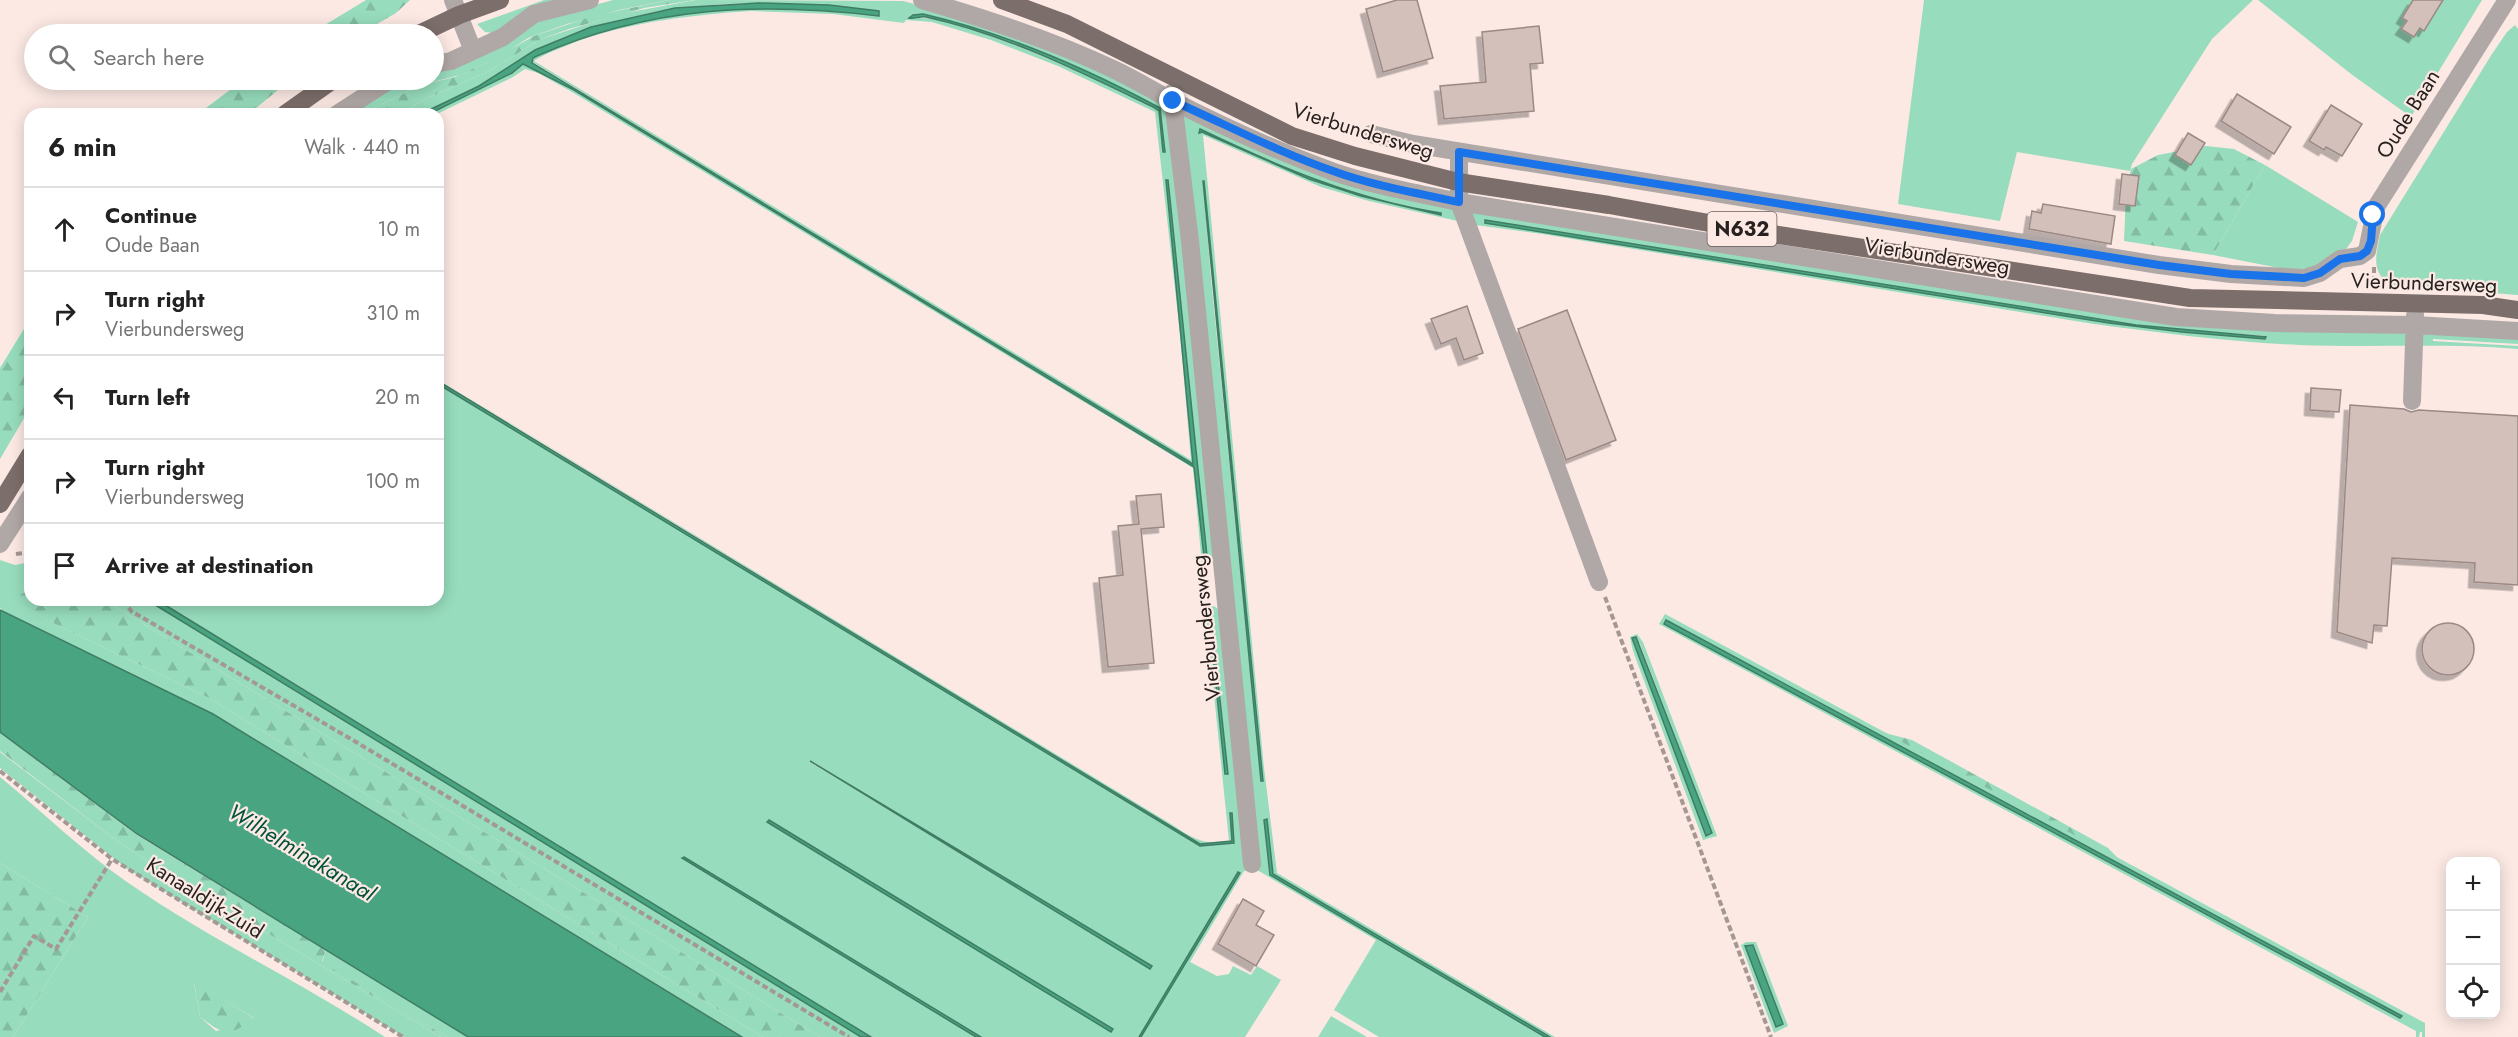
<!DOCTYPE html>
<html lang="en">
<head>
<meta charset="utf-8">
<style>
  :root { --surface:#fff; --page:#f2f2f2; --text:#222; --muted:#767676; --line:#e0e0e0 }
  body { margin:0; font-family:Jost,sans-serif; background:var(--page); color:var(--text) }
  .controls { position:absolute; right:18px; bottom:18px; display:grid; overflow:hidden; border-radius:12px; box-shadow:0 3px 15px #0003 }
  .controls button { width:54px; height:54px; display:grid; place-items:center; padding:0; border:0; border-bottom:2px solid var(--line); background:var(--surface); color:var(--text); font:30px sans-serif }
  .stop { position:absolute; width:18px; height:18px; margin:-14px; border:4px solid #1a73e8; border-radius:50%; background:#fff }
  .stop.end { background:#1a73e8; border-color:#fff; box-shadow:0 2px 6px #0008 }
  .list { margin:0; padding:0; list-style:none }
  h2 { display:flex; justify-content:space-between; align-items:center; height:78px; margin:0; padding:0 24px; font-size:26px }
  h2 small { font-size:20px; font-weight:400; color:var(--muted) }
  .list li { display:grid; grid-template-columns:39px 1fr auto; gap:18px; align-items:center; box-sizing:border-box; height:84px; padding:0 24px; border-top:2px solid var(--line) }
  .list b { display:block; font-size:22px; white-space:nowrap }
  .list p { margin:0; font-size:20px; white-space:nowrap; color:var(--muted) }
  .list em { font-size:20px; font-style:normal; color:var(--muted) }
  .icon { flex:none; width:33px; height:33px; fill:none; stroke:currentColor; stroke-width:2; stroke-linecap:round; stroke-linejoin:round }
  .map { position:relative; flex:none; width:2518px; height:1037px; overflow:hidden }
  .search { position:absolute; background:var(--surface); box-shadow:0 3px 15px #0003; left:24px; top:24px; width:420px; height:66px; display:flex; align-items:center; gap:15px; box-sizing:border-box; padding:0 21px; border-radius:33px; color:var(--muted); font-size:22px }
  .panel { position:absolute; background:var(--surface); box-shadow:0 3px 15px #0003; left:24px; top:108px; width:420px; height:498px; border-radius:18px }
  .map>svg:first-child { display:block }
</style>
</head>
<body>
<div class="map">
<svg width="2518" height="1037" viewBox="0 0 2518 1037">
  <defs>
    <pattern id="forest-firs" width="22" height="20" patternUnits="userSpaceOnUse" patternTransform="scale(1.5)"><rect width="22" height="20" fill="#97dcbd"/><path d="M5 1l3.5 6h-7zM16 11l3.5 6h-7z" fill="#82bca2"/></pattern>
    <filter id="shadow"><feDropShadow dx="-5.5" dy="5.5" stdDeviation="0" flood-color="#0004"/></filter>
  </defs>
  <rect width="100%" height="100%" fill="#fce9e4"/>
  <path fill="#97dcbd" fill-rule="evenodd" d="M544,0H564L493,33L485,32L477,24Z
    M613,0H669L619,10L567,24L528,38L501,56L460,75L421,85L362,114H346L401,80H434V71L530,23Z
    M696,0L903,1L940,11L1030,39L1172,105L1217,557L1211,565L1202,566L1193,468L572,92L538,73L525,69L513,77L437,114H429L512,73L523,64L574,90L1194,467L1204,556H1206L1168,180L1166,181L1193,465L531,61L537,56C653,4 755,3 878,16L879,11L759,3L723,4L659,11L591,27L535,50L479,86L421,114H400L423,100L487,72L541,39L619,14ZM751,11L833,14L904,23L906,20L932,22L991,40L1058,66L1155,112L1180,333L1191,460L534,61C548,52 566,46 581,40C637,21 693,15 751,11ZM923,14C1005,33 1086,68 1159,108L1165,152H1163L1159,111L1153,107C1114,88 947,8 913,19Z
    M1924,0H2253L2212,39L2132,164L2130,171L2017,152L2000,221L1898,204Z
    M2258,0H2482L2411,117L2351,74Z
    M2515,25L2518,29V295L2389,285C2371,269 2376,257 2380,235L2492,54L2507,32Z
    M1181,110L1452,206L1462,222L1369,201L1321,187L1203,135L1264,768L1277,873L1555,1037H1550L1273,874L1267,820L1270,875L1545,1037H1379L1334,1010L1376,940L1257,870ZM1203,181H1204L1263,780H1261L1211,278Z
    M2265,165L2358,222L2352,241L2346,249L2313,268L2289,270L2213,255Z
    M1474,210L2294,331L2518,336V344L2433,339V341L2518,346V349C2445,343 2372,348 2299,345C2230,342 2162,333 2094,324L1542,234L1475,225L1472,214ZM1485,220L2136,325L2265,336H2227L2109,323L1485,223Z
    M438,379L1166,821C1191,836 1199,846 1229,841L1206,616V607L1214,606L1223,613L1249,871H1244L1190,962L1217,976L1229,974L1233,966L1251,975L1257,966L1281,980L1245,1037H1141L1240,873L1238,872L1139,1037H981L683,857L976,1037H871L157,600H438V384L1200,846L1232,841L1200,844ZM1212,616L1228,773H1225L1209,617ZM810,762V761L1151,966L1150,969ZM769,820L1112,1030L1111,1032L768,823Z
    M0,560L15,565L30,562V588L13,601L61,627L207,697L763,1037H743L213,714L3,612L0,607Z
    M104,600H147L861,1037H820Z
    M1665,614L2425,1023V1037H2422V1032H2420L2419,1037H2416V1031L1659,624ZM1666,620L2401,1016L2399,1018L1665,624Z
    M1637,634L1643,642L1717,836L1703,840L1633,651L1630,637ZM1633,639L1640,644L1712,833L1706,835Z
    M0,752L117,841L163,871L441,1037H404L126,868L0,768Z
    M0,777C42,811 82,851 127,882C209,939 301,982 385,1037H13L88,917L0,863ZM194,983L254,1018V1019L246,1024L216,1031L200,1017Z
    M1746,942H1756L1788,1026L1774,1033L1741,945ZM1754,945L1783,1023L1776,1027L1745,946Z
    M326,950L468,1037H447L322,963Z
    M1331,1016L1367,1037H1318Z"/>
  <path fill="url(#forest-firs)" d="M366,0H410L396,13L360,34H310Z
    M669,0H695L644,8L569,29L541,39L487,72L423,100L400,114H362L421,85L455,77L488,62L534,36L593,16Z
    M243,80H290L249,114H198Z
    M2206,146L2234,149L2265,165L2213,255L2124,241L2126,193L2131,169L2158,155Z
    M30,319V408L0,459V368Z
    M30,588V600H104L820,1037H763L207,697L61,627L12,601Z
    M0,732L137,835L326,950L322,961L325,964L447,1037H441L163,871L117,841L0,751Z
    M1885,733L1912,740L2108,848L2119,859Z
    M0,863L88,917L13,1037H0Z
    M194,982L255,1019C227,1036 227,1037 200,1017Z"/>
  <path fill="#49a581" stroke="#3f7d64" stroke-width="1.5" d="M759,3L829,5L879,11V16C758,2 650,6 537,56L533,58L532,63L1193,464L1166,180H1168L1207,556L1204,557L1194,467L574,90L523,64L512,73L429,114H421L479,86L535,50L591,27L675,8Z
    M923,14C1005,33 1086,68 1160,108L1165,152H1163L1159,111L1153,107C1081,72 1005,34 926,17C920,16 915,19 909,18L913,15Z
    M1200,129C1277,166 1356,200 1441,213V215L1361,196L1309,179L1202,132L1199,133Z
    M1203,181H1204L1263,781H1261Z
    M1485,220L2136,325L2266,337L2265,339L2182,332L2109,323L1485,223Z
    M438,381L1200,844L1232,841L1230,813H1232L1234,843L1200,846L438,384Z
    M147,600H157L183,616L871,1037H861Z
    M0,610L213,714L742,1037H468L137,834L0,732Z
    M1211,616L1228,774H1225L1209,617Z
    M1666,620L2402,1016L2400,1018L1664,624Z
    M1636,637L1712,833L1706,836L1632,638Z
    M810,761L1152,966L1150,969Z
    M1267,819L1273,874L1550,1037H1545L1270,875L1264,820Z
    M769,820L1113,1029L1111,1032L767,822Z
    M684,857L981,1037H976L682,858Z
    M1238,872L1240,873L1141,1037H1139Z
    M1753,945L1783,1024L1776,1027L1745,946Z"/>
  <path fill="#d3c0bb" stroke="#9b8985" stroke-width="1.5" filter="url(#shadow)" d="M1397,0H1417L1433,58L1383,72L1366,9Z
    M2413,0H2443L2424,31L2420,28L2414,37L2401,29L2407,21L2402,18Z
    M1539,26L1543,63L1530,64L1534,111L1444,119L1440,86L1486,82L1482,32Z
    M2237,94L2291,127L2274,154L2221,121Z
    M2331,105L2362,124L2342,156L2326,147L2324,150L2309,141Z
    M2188,133L2205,143L2191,165L2175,155Z
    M2122,174L2139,176L2135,206L2119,204Z
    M2043,204L2115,216L2111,244L2029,229L2032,211L2041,213Z
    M1467,306L1483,353L1464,360L1456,338L1441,344L1431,319Z
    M1567,310L1616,440L1566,460L1518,329Z
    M2311,388L2341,390L2339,412L2310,410Z
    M2350,405L2404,409L2411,412L2419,410L2518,416V585L2474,582L2475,563L2392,558L2387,626L2374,625L2372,643L2337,632Z
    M1161,494L1164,527L1141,529L1154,663L1108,667L1099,578L1123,575L1118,526L1139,524L1136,496Z
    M2422 649a26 26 0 1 1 52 0a26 26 0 1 1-52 0Z
    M1243,899L1264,911L1256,925L1274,935L1256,966L1218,944Z"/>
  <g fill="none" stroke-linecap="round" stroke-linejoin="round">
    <path stroke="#a59794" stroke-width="4" stroke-dasharray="6 3" stroke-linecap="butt" d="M2374,267V286
      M16,554L30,552
      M1605,597L1771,1037
      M124,600L131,611L351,739L849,1037
      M0,771L112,859L403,1037
      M0,992L34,936L56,949L112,859"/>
    <path stroke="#b0a8a6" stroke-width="18" d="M453,0L473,51
      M922,0C988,19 1052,40 1115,70C1134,79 1152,90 1171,100C1224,127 1279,152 1334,172C1375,186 1417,193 1459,202L2176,317L2275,323L2415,325L2518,331
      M434,64L451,61L503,37L534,14L590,0
      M1172,93L1190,241L1252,864
      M337,114L390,80
      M1371,134L1413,144L2159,265L2231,274L2304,278L2320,273L2340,259L2360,256L2367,251L2376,207L2507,0
      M1459,152V202L1599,582
      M2412,401L2415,315
      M0,544L30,497"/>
    <path stroke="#7c6e6a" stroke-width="18" d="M1002,0L1067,24L1292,136L1355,156L1458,182L1609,205L1759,232L2190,298L2483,305L2518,310
      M419,34L459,15L500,0
      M285,114L333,80
      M0,504L30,455"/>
  </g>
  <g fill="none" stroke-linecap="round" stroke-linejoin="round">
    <path stroke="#1a73e8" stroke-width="8" d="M1173,101C1227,125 1278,152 1333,171C1374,186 1417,193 1459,202V152L2159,265L2231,274L2304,278L2320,273L2340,259L2360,256L2367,251L2371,241L2373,215"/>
  </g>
  <g text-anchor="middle" stroke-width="4.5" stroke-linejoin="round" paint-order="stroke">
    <rect fill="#fce9e4" stroke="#675d5a" stroke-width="1.5" x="1707.5" y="212" width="69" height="34" rx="4.5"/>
    <g font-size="20" font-weight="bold" fill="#27211f">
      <text x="1742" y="236">N632</text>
    </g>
    <g font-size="21" fill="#27211f" stroke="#fce9e4">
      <text transform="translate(2408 114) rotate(-58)" y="7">Oude Baan</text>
      <text transform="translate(1363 131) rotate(17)" y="7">Vierbundersweg</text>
      <text transform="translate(1937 256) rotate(9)" y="7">Vierbundersweg</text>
      <text transform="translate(2424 283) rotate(2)" y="7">Vierbundersweg</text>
      <text transform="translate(1206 628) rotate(-96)" y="7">Vierbundersweg</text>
      <text transform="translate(205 898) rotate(32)" y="7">Kanaaldijk-Zuid</text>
    </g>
    <g font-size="22" font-style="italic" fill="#015139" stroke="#fce9e4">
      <text transform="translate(302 852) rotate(31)" y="8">Wilhelminakanaal</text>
    </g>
  </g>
</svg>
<div class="controls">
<button>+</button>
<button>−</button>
<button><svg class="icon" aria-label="locate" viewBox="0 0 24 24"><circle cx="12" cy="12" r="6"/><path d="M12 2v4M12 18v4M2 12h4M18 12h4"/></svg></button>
</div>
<div class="stop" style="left:2373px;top:215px"></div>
<div class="stop end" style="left:1173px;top:101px"></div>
<div class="search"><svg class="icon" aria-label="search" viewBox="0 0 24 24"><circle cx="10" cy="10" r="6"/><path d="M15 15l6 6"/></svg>Search here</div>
<section class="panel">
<h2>6 min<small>Walk · 440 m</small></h2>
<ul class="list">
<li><svg class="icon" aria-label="ahead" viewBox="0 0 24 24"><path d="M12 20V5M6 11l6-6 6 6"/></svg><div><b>Continue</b><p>Oude Baan</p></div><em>10 m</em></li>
<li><svg class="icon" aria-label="right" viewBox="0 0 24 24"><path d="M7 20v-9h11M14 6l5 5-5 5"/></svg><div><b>Turn right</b><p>Vierbundersweg</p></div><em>310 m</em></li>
<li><svg class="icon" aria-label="left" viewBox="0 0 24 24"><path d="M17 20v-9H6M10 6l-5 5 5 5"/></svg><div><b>Turn left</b></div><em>20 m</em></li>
<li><svg class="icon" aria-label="right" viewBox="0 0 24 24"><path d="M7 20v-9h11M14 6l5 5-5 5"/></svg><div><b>Turn right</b><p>Vierbundersweg</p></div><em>100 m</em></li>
<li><svg class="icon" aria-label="arrive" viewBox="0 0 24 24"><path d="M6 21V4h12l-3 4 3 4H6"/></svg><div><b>Arrive at destination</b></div></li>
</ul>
</section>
</div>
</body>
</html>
